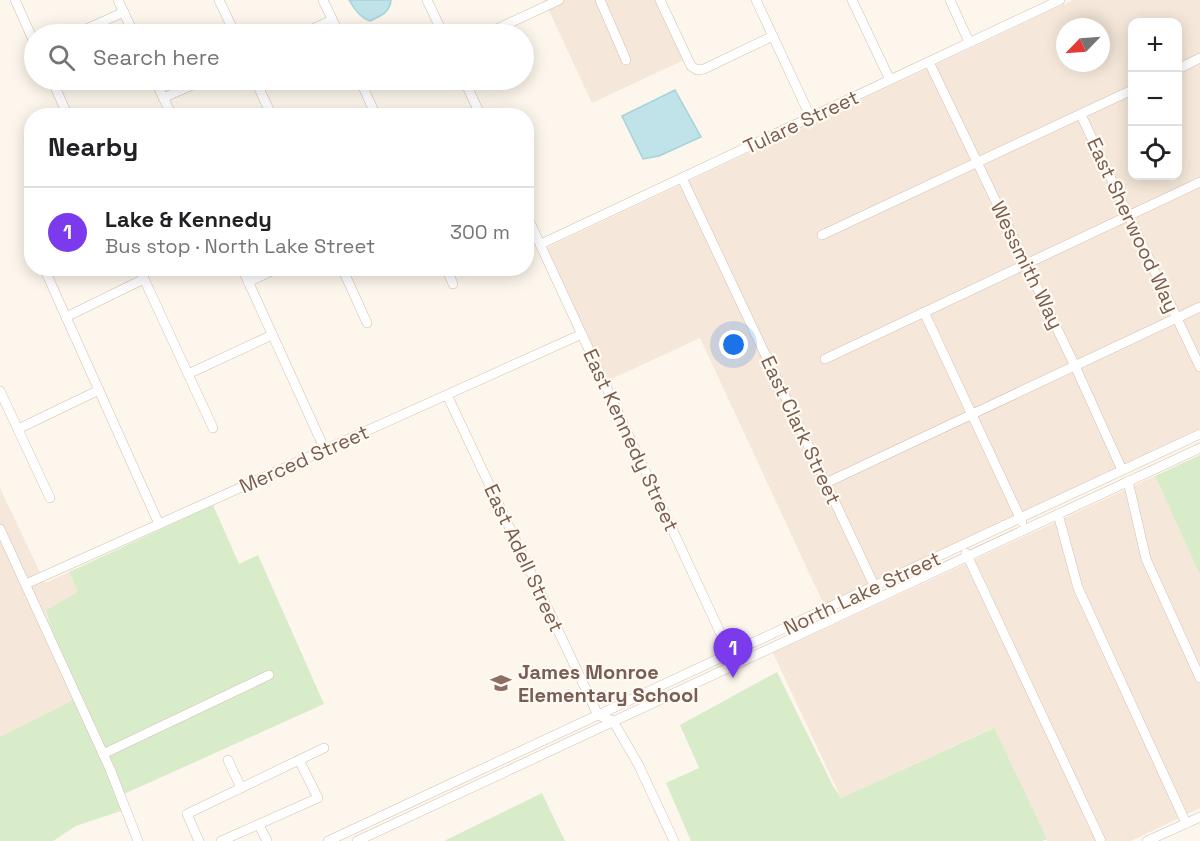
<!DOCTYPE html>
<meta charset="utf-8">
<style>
:root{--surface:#fff;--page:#f2f2f2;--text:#202124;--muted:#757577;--line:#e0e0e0;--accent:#7c3aed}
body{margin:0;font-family:"Space Grotesk",sans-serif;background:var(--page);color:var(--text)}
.controls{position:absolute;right:18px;top:18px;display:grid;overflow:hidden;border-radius:12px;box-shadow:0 3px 15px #0003}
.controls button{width:54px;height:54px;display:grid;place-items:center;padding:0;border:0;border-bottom:2px solid var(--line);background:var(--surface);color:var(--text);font:30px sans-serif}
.compass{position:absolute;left:1056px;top:18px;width:54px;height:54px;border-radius:50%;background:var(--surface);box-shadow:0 3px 15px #0003;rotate:245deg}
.you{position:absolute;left:734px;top:345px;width:21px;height:21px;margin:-15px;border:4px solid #fff;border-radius:50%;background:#1a73e8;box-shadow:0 0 0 9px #1a73e833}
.badge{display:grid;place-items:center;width:39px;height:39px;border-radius:50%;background:var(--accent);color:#fff;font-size:20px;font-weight:700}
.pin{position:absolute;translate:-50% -50px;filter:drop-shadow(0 2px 3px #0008)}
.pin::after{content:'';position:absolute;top:32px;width:21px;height:18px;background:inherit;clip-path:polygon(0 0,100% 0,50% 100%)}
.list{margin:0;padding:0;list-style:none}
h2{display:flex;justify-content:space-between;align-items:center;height:78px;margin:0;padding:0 24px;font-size:26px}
h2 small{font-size:20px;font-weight:400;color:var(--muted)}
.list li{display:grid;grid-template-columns:39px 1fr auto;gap:18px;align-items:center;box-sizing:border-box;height:90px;padding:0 24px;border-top:2px solid var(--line)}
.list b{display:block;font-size:22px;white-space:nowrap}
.list p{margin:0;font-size:20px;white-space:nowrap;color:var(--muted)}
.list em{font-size:20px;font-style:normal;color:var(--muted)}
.icon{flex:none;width:33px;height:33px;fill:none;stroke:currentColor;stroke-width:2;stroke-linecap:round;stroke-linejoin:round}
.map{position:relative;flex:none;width:1200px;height:841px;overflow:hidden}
.search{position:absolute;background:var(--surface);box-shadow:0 3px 15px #0003;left:24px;top:24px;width:510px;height:66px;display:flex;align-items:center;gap:15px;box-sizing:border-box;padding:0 21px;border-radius:33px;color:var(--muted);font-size:22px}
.panel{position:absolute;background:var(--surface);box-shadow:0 3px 15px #0003;left:24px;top:108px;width:510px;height:168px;border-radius:24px}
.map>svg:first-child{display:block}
.residential{fill:#f5e8da;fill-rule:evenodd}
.green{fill:#d8ecc9}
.water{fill:#bfe3e8;stroke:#a5d3da;stroke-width:1.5}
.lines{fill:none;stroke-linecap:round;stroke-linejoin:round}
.minor-casing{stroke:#d1beb0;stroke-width:10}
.minor{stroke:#fff;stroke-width:9}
.labels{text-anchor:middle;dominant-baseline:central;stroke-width:4.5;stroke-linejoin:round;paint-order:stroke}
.street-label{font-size:20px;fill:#7a5c4d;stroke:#fffaf3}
.education-label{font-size:20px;font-weight:bold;fill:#785e54;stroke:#fffaf3;text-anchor:start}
</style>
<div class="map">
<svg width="1200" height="841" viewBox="0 0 1200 841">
<rect width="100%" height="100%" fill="#fdf6ec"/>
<g class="residential">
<path d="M544,0H655L684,60L592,103Z"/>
<path d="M1073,0H1200V428L824,605L700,338L609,380L546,248ZM1132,22H1178V176H1132ZM1065,27H1101V63H1065Z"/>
<path d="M1155,476L1200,575V808L1131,841H1047L993,728L841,798L773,653Z"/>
<path d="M0,488L45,583L69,572L78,592L46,611L52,631L80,697L0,737Z"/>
</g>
<g class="green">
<path d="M1200,455V575L1155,476Z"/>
<path d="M213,505L239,564L258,555L324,704L124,794L130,808L76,826L53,841H0V737L79,697L52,631L46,610L78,592L69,572Z"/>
<path d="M777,672L833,786L841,798L994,728L1047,839L1042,841H691L666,783L699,768L680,725Z"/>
<path d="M542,793L565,841H444Z"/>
</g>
<g class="water">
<path d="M349,0H391C390,13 380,16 370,21C360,18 354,9 349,0Z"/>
<path d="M675,90L701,137L659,156L643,159L622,116Z"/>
</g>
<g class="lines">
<g class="minor-casing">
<g id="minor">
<path d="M15,0L34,42"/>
<path d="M118,0L134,34"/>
<path d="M219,0L235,34"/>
<path d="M323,0L339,34"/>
<path d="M427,0L443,34"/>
<path d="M600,0L626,60"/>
<path d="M660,0L691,66L697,70L704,69L773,36"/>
<path d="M756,0L811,118"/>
<path d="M852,0L890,80"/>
<path d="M950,0L969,42"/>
<path d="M75,34L124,12"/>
<path d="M301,34L332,20"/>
<path d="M486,34L559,0"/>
<path d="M929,62L1075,366L1122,470"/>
<path d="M1178,69L1200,58"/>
<path d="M52,80L68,116"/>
<path d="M155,80L172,116"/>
<path d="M255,80L272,116"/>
<path d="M360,80L376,116"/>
<path d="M464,80L481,116"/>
<path d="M163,98L204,80"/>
<path d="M1081,115L1200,367"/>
<path d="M682,178L874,585"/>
<path d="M526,214L732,658"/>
<path d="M822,235L1132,90"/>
<path d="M541,244L1060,0"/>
<path d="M44,268L159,524"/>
<path d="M139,268L213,428"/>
<path d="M242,268L325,450"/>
<path d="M342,268L367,323"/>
<path d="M446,268L453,284"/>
<path d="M248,282L278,268"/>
<path d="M924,312L1022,522"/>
<path d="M66,317L144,279"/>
<path d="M825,359L1200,182"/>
<path d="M188,374L272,335"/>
<path d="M0,391L50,498"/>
<path d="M447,395L598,715L613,721L638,764L674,841"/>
<path d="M18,429L99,390"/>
<path d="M1128,481L1146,559L1200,678"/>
<path d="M826,483L1200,307"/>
<path d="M1058,514L1078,588L1186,823"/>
<path d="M0,529L110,769L138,841"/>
<path d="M966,553L1101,841"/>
<path d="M26,584L582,334"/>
<path d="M103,754L269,675"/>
<path d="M228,760L241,788"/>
<path d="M299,760L324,748"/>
<path d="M259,825L267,841"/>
<path d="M199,841L187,814L299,760L318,798L221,841"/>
<path d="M328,841L1200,434"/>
<path d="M357,841L1200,448"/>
<path d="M1147,841L1200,817"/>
</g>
</g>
<use href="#minor" class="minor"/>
</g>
<defs>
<g id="school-bare" transform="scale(1.62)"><path d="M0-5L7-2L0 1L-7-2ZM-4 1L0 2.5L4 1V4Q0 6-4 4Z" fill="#8d6e63" stroke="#fffaf3" stroke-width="2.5" paint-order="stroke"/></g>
</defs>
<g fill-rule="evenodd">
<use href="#school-bare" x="501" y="683"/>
</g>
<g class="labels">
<g class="street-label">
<text transform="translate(801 122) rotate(-25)">Tulare Street</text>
<text transform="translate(1133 225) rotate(65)">East Sherwood Way</text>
<text transform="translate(1027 265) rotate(64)">Wessmith Way</text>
<text transform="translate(801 430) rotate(65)">East Clark Street</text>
<text transform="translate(631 440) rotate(65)">East Kennedy Street</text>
<text transform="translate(304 459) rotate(-24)">Merced Street</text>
<text transform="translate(524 558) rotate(65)">East Adell Street</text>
<text transform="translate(862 593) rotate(-25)">North Lake Street</text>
</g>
<g class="education-label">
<text x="518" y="672">James Monroe<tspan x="518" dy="23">Elementary School</tspan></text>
</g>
</g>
</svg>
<div class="controls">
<button>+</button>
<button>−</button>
<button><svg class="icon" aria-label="locate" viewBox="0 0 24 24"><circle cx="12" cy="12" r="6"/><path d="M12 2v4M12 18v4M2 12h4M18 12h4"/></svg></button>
</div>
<svg class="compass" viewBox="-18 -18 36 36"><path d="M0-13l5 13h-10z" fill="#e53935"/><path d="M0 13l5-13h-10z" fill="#757577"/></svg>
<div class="you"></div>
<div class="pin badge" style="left:733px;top:678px">1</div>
<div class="search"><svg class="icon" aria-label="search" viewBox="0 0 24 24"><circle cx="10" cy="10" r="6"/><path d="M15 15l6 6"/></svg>Search here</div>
<section class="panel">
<h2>Nearby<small></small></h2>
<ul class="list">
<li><span class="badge">1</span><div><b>Lake &amp; Kennedy</b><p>Bus stop · North Lake Street</p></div><em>300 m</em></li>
</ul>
</section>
</div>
